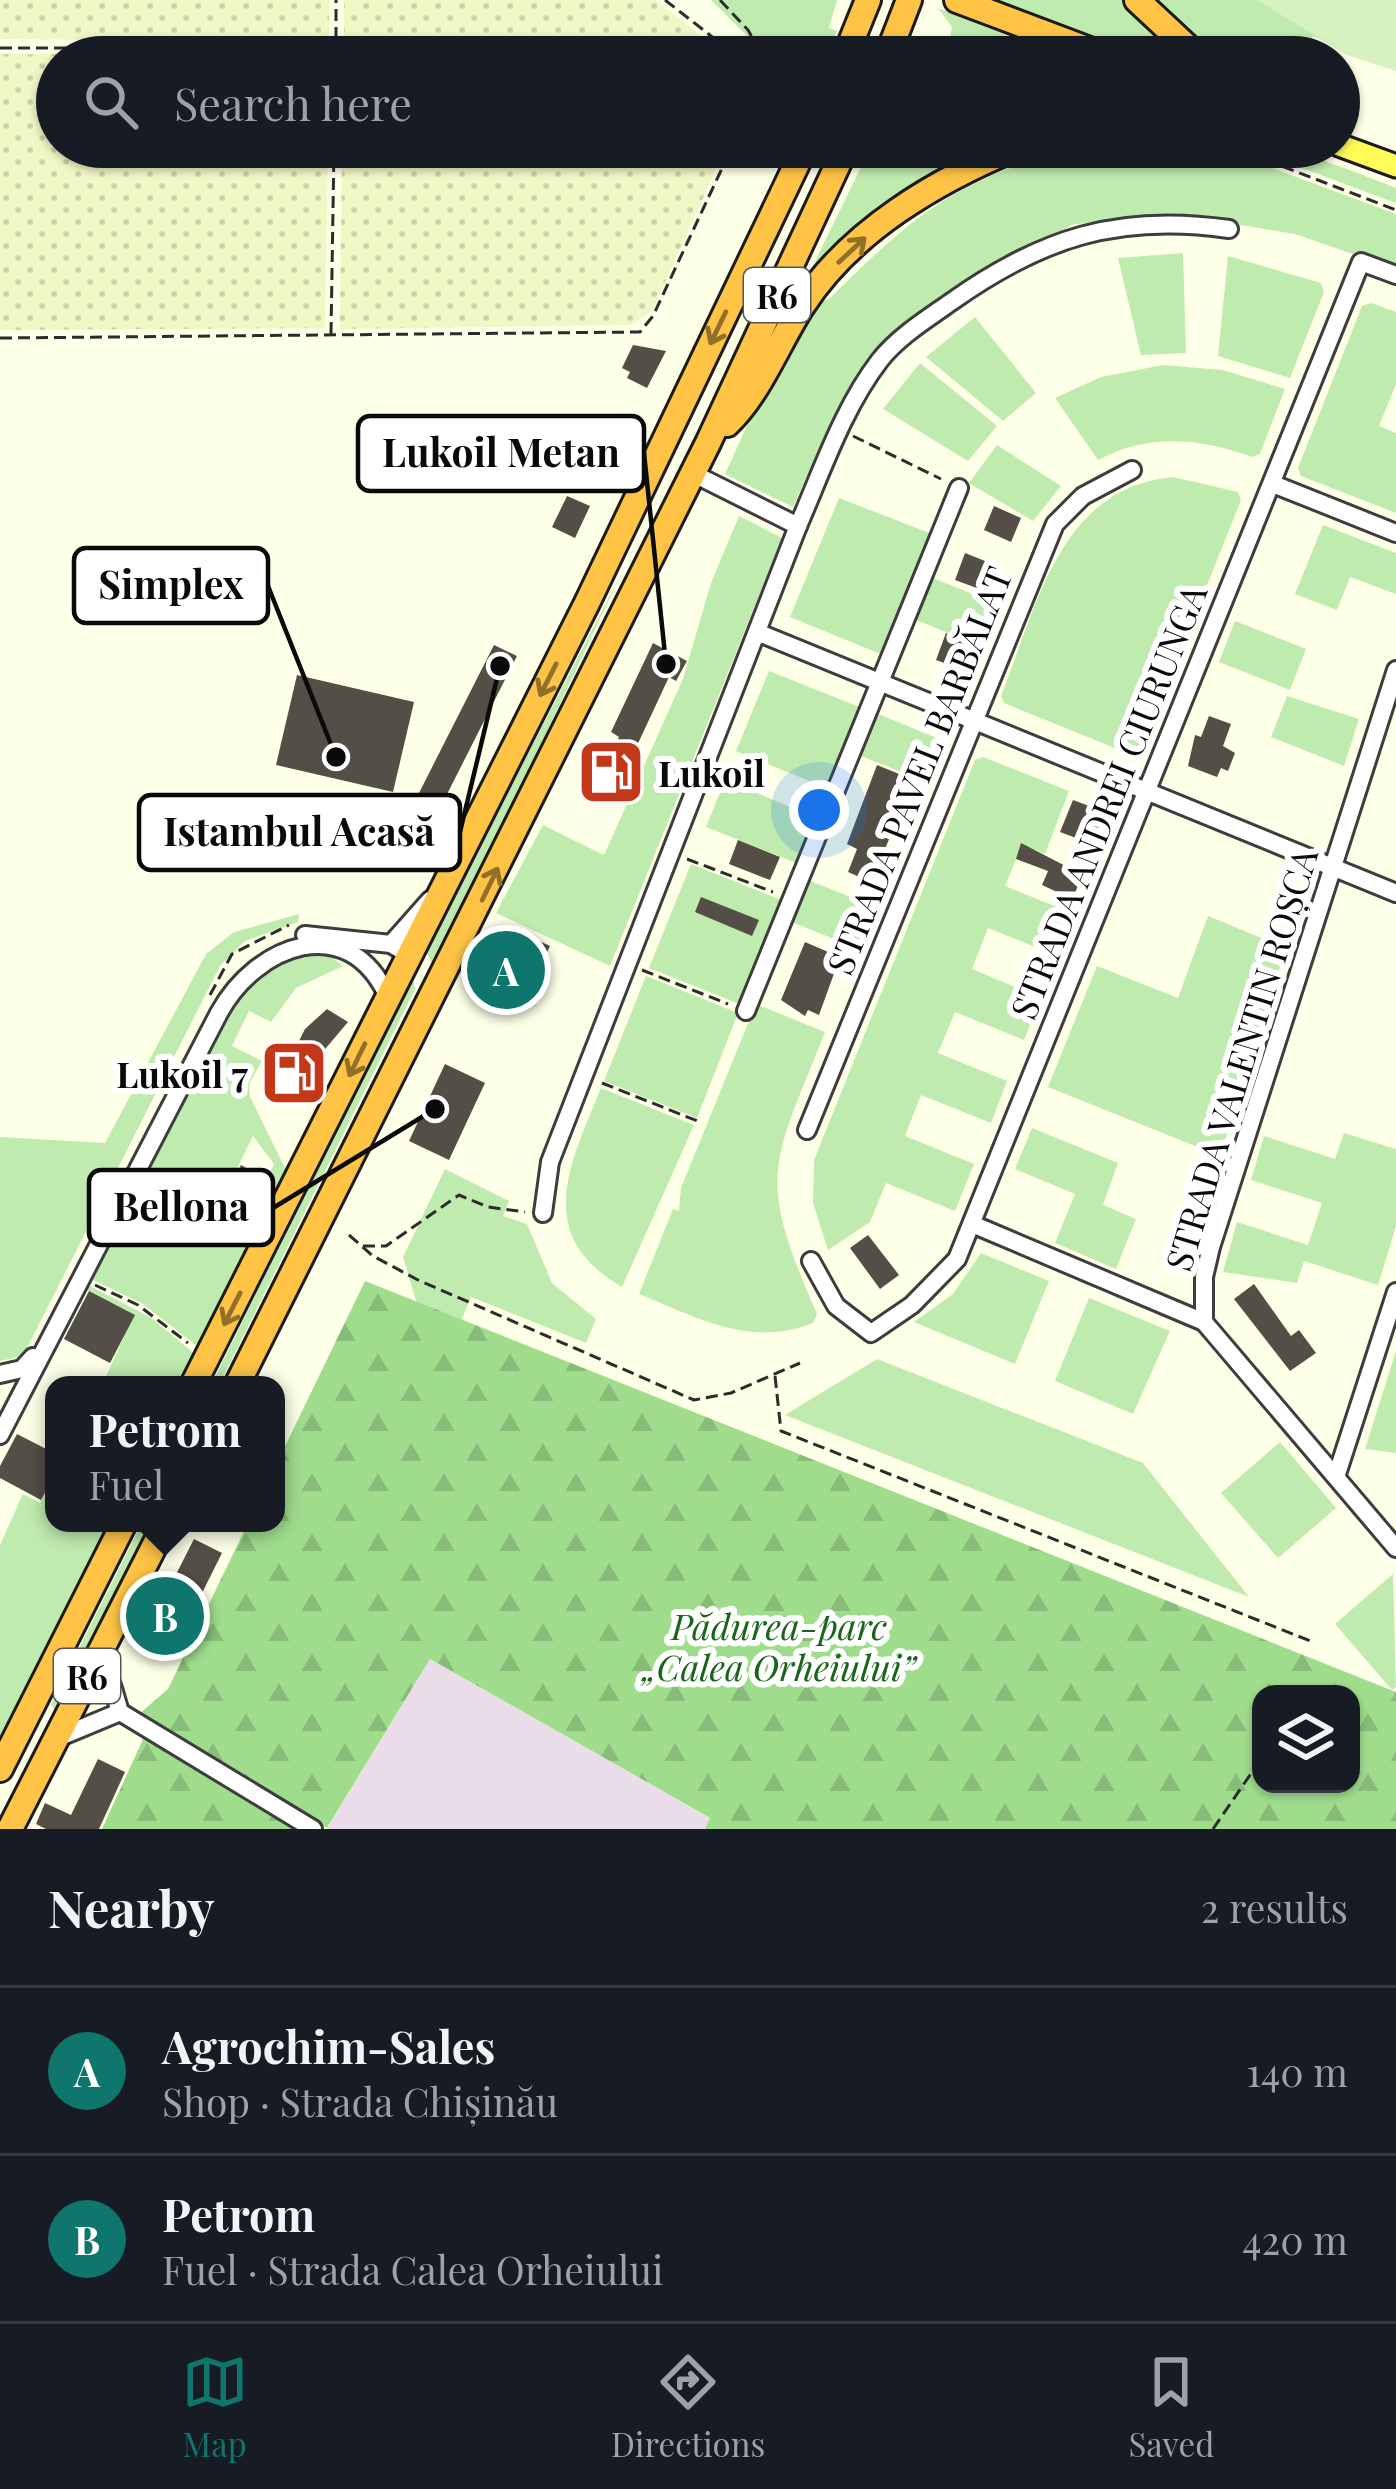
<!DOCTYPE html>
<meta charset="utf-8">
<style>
:root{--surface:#171b24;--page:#20242c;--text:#f1f3f6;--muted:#9ea1a6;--line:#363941;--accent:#0f766e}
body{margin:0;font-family:"Playfair Display",serif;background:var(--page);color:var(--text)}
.controls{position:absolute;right:36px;bottom:36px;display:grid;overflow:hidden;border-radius:24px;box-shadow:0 3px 9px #0004}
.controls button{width:108px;height:108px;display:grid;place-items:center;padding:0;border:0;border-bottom:3px solid var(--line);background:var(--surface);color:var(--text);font:60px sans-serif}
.you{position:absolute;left:819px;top:810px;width:42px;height:42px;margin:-30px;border:9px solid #fff;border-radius:50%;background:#1a73e8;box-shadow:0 0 0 18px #1a73e833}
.badge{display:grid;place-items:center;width:78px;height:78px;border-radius:50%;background:var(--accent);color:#fff;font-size:39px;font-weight:700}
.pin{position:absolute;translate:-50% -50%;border:6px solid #fff;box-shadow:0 3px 12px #0006}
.popup{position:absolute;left:45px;top:1376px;width:240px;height:156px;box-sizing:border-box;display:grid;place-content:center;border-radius:24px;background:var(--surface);filter:drop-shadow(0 3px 9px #0005);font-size:39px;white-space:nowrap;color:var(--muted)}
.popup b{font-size:45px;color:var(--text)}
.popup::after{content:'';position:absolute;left:50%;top:100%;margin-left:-24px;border:24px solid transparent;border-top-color:var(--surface)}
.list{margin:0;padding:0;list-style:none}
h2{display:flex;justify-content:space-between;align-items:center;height:156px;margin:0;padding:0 48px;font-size:51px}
h2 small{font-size:39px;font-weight:400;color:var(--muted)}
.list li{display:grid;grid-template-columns:78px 1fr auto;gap:36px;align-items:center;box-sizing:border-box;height:168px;padding:0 48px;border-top:3px solid var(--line)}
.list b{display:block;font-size:45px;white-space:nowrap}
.list p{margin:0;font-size:39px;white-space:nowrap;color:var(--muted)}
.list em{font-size:39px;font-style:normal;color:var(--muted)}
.icon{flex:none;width:66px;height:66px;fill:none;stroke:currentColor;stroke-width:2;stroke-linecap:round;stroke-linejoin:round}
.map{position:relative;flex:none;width:1396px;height:1829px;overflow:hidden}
.search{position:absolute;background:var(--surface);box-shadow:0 3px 9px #0004;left:36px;right:36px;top:36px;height:132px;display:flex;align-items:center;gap:30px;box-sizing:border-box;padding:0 42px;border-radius:66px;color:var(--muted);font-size:45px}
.sheet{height:492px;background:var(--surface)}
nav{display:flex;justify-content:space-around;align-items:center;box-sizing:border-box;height:168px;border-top:3px solid var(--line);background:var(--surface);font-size:33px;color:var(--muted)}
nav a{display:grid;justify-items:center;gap:6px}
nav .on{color:var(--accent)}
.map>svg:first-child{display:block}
.industrial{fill:#eadde9}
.farmland{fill:url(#farmland-dots)}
.green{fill:#c0ebae;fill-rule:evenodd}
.forest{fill:url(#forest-firs);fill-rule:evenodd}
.pitch{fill:#d6f2c1}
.building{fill:#534e46}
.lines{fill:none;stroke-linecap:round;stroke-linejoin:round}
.minor-casing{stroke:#3d3d3d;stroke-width:22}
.major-casing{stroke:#1b1b1b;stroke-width:27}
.highway-casing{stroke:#1b1b1b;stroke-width:30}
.path{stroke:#2c2c2c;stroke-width:3;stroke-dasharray:12 6;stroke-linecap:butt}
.minor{stroke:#fff;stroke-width:16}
.major{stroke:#fffc57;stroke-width:21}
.highway{stroke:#ffc445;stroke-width:24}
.oneway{stroke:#91702a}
.labels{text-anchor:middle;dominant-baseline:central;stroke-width:12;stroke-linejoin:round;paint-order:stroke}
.shield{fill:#fff;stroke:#545454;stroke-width:3}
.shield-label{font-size:33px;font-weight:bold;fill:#0a0a0a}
.street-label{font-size:36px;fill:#0a0a0a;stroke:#fff}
.poi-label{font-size:36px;font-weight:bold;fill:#0a0a0a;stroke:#fff;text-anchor:start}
.park-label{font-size:36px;font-style:italic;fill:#176519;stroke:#fff}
.leader{fill:none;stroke:#0a0a0a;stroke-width:4.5}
.callout-dot{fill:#0a0a0a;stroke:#fff;stroke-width:4.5}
.callout{fill:#fff;stroke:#0a0a0a;stroke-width:4.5}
.callout-label{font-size:39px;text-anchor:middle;font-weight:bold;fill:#0a0a0a}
</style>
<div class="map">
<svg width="1396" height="1829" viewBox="0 0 1396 1829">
<defs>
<pattern id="farmland-dots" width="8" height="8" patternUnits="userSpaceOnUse" patternTransform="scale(3)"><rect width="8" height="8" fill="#f0f7c5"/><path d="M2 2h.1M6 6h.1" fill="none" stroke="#ccd2a8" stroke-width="1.8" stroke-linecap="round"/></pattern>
<pattern id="forest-firs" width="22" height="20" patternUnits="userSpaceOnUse" patternTransform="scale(3)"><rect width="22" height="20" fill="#9fdd8d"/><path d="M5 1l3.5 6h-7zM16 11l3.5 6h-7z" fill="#88bc78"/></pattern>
</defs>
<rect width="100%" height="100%" fill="#feffe7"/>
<path class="industrial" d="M430,1659L711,1819L705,1829H327Z"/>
<g class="farmland">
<path d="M0,0H329V42L0,39Z"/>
<path d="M344,0H656L709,42H344Z"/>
<path d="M0,54L329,55L57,57V147H328L325,328L0,330Z"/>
<path d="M342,147H726L652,311L631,325L340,329Z"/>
</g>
<g class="green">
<path d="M711,0H837L829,28L837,31L825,57H757L747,36Z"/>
<path d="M998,0H1124L1179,57H1149Z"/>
<path d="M1150,0H1287L1396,71L1313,36L1304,57H1216Z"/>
<path d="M938,8L1062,57H947L952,27Z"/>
<path d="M871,147H991L930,177L801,290Z"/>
<path d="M1081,147H1215L1396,214V269L1295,234L1229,223L1179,218L1074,224L995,265L888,340L867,362L831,421L793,507L725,474C746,432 789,314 830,298C917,212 960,176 1081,147Z"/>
<path d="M1245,147C1298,147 1346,169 1396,188V203Z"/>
<path d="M1183,253L1186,353L1141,355L1118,258Z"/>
<path d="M1228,256L1321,283L1324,292L1290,378L1218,356Z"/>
<path d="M1371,303L1396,312V384L1379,426L1396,433V513L1301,476L1298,468L1362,306Z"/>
<path d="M975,317L1036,393L1003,421L926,357Z"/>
<path d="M920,363L997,426L968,461L883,409Z"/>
<path d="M1163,365L1223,370L1285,389L1260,454L1252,457C1200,438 1148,433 1098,460L1055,398L1101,377Z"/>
<path d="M997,445L1061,486L1033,521L969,483Z"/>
<path d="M1173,477L1238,492L1241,500L1141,751L1132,755L1004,703L1001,696C1037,606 1059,488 1173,477Z"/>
<path d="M839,498L932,534L883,655L790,617Z"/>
<path d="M739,516L782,538L610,966L496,913L543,825L604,855L683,679L711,583Z"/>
<path d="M1323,525L1396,553V594L1350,577L1337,610L1295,594Z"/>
<path d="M622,572L435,969L426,951Z"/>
<path d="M928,576L998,604L981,646L911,618Z"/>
<path d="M1235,621L1306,649L1290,690L1219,662Z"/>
<path d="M769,671L862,708L829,789L736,751Z"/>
<path d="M1287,696L1359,719L1344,766L1271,737Z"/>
<path d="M873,712L937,738L940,746L926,782L856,754Z"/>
<path d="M983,757L1069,791L1045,854L1022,845L1005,886L1074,914L1058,956L988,928L972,969L1041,998L1024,1040L955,1012L938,1053L1007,1081L991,1123L921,1095L905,1136L974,1164L955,1211L886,1183L870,1222L828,1250L813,1203L814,1160L975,760Z"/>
<path d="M725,780L817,818L799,864L706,827Z"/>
<path d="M691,864L784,901L742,1005L649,968Z"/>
<path d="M806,879L875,907L859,949L789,921Z"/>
<path d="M299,914L298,922L245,941L220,966L23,1356L0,1361V1137L105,1143L206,954L234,932Z"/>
<path d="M1208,916L1286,948L1220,1156L1048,1087L1097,966L1178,998Z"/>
<path d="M298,954H328L343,966L296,988L271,1022L249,1011L232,1046L262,1061L249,1084L250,1097L287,1172L201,1349L143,1304L89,1278L200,1060L247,980ZM253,1136L274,1164L244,1226L215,1213Z"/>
<path d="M646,976L738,1013L697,1118L604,1081Z"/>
<path d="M413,978L415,989L219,1385H211Z"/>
<path d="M756,1004L825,1032C771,1168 756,1175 817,1314L813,1323C749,1348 699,1318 639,1294L673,1209L679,1211L681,1188Z"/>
<path d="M601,1088L694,1125L622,1287C532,1235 570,1164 601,1088Z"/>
<path d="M1032,1128L1118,1163L1103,1205L1136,1219L1116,1269L1055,1243L1075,1194L1015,1169Z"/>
<path d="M1344,1133L1396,1149V1226L1378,1285L1304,1261L1297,1283L1223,1272L1237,1222L1308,1245L1322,1203L1251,1180L1264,1136L1335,1159Z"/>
<path d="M445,1169L509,1201L503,1216L527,1224L552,1283L596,1319L586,1343L471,1297L461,1321L417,1304L403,1257Z"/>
<path d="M981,1253L1049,1281L1015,1364L914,1322L953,1294Z"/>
<path d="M88,1285L150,1317L196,1355L181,1385H102L134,1315L85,1289Z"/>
<path d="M1089,1298L1170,1331L1133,1414L1055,1381Z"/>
<path d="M1396,1351V1453L1365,1449Z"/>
<path d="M877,1359L1143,1463L1249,1597L785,1415Z"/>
<path d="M1280,1442L1336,1508L1278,1558L1221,1493Z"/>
<path d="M54,1476V1523H112L0,1745V1545L23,1494L40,1503Z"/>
<path d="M142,1523H149L55,1712L51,1704Z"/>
<path d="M1393,1574L1396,1687L1392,1690L1335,1624Z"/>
</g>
<g class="forest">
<path d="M365,1281L1396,1692V1829H705L710,1818L430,1659L327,1828L138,1715L168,1689L248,1523H276V1465ZM1261,1694H1351V1784H1261Z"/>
<path d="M144,1737L298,1829H102Z"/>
</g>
<path class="pitch" d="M1257,0H1396V71L1347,55Z"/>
<g class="building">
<path d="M633,345L666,351L647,388L627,378L630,372L622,368Z"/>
<path d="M567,496L590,506L575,538L552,527Z"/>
<path d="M994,506L1021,518L1011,542L984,530Z"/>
<path d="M965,553L995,565L985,591L955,580Z"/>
<path d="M946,633L979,645L969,672L936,660Z"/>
<path d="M653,643L687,661L676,681L669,677L627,767L642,775L631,796L578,769L588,751L607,760L619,737L611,732Z"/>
<path d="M494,645L517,656L440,808L448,812L433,841L424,837L407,871L385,860Z"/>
<path d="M297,675L414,702L393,792L276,765Z"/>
<path d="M1209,716L1231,724L1223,746L1235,753L1228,771L1221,768L1217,777L1188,766L1195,735L1201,737Z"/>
<path d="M877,765L914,780L871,882L848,872L857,849L847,844Z"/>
<path d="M1073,800L1105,812L1092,844L1060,832Z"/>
<path d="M738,840L780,857L770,880L729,864Z"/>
<path d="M1021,843L1083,875L1072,899L1042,885L1048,871L1016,859Z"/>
<path d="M701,897L759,920L752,936L695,912Z"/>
<path d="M514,929L550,946L528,991L492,974Z"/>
<path d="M805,942L840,957L819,1015L808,1010L805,1016L781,1000Z"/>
<path d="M327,1009L348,1022L315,1061L295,1102L268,1089L289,1048L294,1051L305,1029Z"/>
<path d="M445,1064L485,1083L449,1160L409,1141Z"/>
<path d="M241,1165L265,1178L244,1216L220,1203Z"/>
<path d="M868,1235L899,1275L880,1289L850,1248Z"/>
<path d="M1254,1284L1291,1336L1299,1330L1316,1353L1290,1371L1234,1299Z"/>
<path d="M89,1291L135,1315L110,1363L64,1339Z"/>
<path d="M17,1434L54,1453V1476L41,1500L0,1478V1466Z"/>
<path d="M194,1539L222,1553L191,1615L199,1619L185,1647L136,1621L149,1595L162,1602Z"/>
<path d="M98,1759L125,1772L99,1829H46L36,1824L45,1803L71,1815Z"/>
</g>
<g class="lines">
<g class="minor-casing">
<g id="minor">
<path d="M692,473L798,526"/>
<path d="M1273,484L1396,533"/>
<path d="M759,633L1396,893"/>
<path d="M1396,670L1211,1247L1204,1277V1322L1396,1548"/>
<path d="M305,935L391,944L409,955"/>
<path d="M391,944L430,900"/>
<path d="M746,1011L959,488"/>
<path d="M807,1130L1055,524L1083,496L1132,470"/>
<path d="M543,1213L550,1162L798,526C822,471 843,408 880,360C898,337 927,319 951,302C1041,238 1118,213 1229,229"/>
<path d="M972,1224L1204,1322"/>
<path d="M811,1261L836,1306L871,1333L912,1305L957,1259L1361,262L1396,275"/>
<path d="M0,1374L22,1369L33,1357"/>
<path d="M0,1435L219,1013C256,945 348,909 388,997"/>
<path d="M1336,1477L1396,1292"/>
<path d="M92,1666L112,1685L120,1712L313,1829"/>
<path d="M55,1739L120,1712"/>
</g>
</g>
<g class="major-casing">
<path id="major" d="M1339,145L1396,166"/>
</g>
<g class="highway-casing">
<g id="highway">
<path d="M957,0L1108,57"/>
<path d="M1137,0L1198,57"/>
<path d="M845,57L868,0"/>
<path d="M887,57L909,0"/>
<path d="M727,424C759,394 778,343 802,306C850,231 937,180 1018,147"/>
<path d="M193,1385L587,603L805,147"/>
<path d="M237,1385L708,443L846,147"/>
<path d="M0,1769L124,1523"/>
<path d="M10,1829L166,1523"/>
</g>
</g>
<g class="path">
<path d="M665,0L738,57"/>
<path d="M720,0L748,30L763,57"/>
<path d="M0,48L726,47"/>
<path d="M336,57V0"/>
<path d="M1232,147L1396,210"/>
<path d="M1036,151L1049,147"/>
<path d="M331,334L334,147"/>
<path d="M0,338L640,332L653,316L732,147"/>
<path d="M853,436L941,479"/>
<path d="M687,859L773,892"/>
<path d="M642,970L728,1004"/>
<path d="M210,995L232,954L289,925"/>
<path d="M602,1083L700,1122"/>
<path d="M349,1235L373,1256L418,1280L694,1400L731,1393L800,1363"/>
<path d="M363,1246H386L459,1195L488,1207L525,1212"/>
<path d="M95,1285L138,1305L188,1343"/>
<path d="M775,1376L781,1431L1313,1642"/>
<path d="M1213,1829L1261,1759"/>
</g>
<use href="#minor" class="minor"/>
<use href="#major" class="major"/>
<use href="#highway" class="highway"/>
</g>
<defs><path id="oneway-shaft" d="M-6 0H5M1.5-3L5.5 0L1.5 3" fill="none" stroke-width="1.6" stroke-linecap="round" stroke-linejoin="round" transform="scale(3)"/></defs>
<g class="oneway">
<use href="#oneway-shaft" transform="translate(852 250) rotate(-43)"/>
<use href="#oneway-shaft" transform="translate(718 328) rotate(116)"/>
<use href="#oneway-shaft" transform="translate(548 680) rotate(117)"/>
<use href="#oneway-shaft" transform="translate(490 884) rotate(-64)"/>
<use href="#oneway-shaft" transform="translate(357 1060) rotate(116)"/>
<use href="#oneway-shaft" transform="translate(232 1309) rotate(117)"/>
</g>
<defs>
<g id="fuel-square" transform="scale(3.45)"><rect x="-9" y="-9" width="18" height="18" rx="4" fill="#c33819" stroke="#fff"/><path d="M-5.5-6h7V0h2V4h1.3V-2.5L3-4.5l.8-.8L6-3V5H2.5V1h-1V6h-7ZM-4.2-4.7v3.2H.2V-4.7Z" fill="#fff"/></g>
</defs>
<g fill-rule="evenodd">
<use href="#fuel-square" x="611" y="772"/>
<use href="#fuel-square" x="294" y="1073"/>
</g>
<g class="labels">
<g class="shield">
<rect x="744" y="268" width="66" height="54" rx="9"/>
<rect x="54" y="1649" width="66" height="54" rx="9"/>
</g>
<g class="shield-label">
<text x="777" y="295">R6</text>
<text x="87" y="1676">R6</text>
</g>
<g class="street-label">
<text transform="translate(918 770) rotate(-68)">STRADA PAVEL BARBĂLAT</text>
<text transform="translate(1107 801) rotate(-68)">STRADA ANDREI CIURUNGA</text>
<text transform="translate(1240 1059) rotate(-73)">STRADA VALENTIN ROȘCA</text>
</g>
<g class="poi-label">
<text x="658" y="772">Lukoil</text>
<text x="248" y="1073" text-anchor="end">Lukoil 7</text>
</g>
<g class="park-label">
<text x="779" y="1625">Pădurea-parc<tspan x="779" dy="41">„Calea Orheiului”</tspan></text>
</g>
</g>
<path class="leader" d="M666 664L644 453M336 757L268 586M500 666L460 832M435 1109L273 1208"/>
<g class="callout-dot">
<circle cx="666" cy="664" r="12"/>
<circle cx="336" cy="757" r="12"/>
<circle cx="500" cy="666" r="12"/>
<circle cx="435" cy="1109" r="12"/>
</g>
<g class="callout">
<rect x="358" y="416" width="286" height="75" rx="12"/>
<rect x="74" y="548" width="194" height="75" rx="12"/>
<rect x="139" y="795" width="321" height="75" rx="12"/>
<rect x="89" y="1170" width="184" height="75" rx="12"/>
</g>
<g class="callout-label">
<text x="501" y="467">Lukoil Metan</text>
<text x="171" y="599">Simplex</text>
<text x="299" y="846">Istambul Acasă</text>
<text x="181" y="1221">Bellona</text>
</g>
</svg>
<div class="controls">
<button><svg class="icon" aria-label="layers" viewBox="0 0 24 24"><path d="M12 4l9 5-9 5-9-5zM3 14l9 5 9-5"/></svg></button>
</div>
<div class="you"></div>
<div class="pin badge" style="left:506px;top:970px">A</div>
<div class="pin badge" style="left:165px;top:1616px">B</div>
<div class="popup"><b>Petrom</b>Fuel</div>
<div class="search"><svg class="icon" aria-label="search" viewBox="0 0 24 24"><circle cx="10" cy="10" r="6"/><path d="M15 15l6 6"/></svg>Search here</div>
</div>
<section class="sheet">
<h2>Nearby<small>2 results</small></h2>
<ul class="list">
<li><span class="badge">A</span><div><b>Agrochim-Sales</b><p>Shop · Strada Chișinău</p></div><em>140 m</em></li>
<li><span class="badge">B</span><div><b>Petrom</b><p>Fuel · Strada Calea Orheiului</p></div><em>420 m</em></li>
</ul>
</section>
<nav>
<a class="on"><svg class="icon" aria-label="map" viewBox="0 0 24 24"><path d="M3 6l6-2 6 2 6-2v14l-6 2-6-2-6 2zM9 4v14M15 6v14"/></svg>Map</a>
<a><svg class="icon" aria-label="directions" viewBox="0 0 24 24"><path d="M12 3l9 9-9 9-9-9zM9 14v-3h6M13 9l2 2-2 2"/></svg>Directions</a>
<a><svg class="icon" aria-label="saved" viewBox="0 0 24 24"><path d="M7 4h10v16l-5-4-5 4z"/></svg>Saved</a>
</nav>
